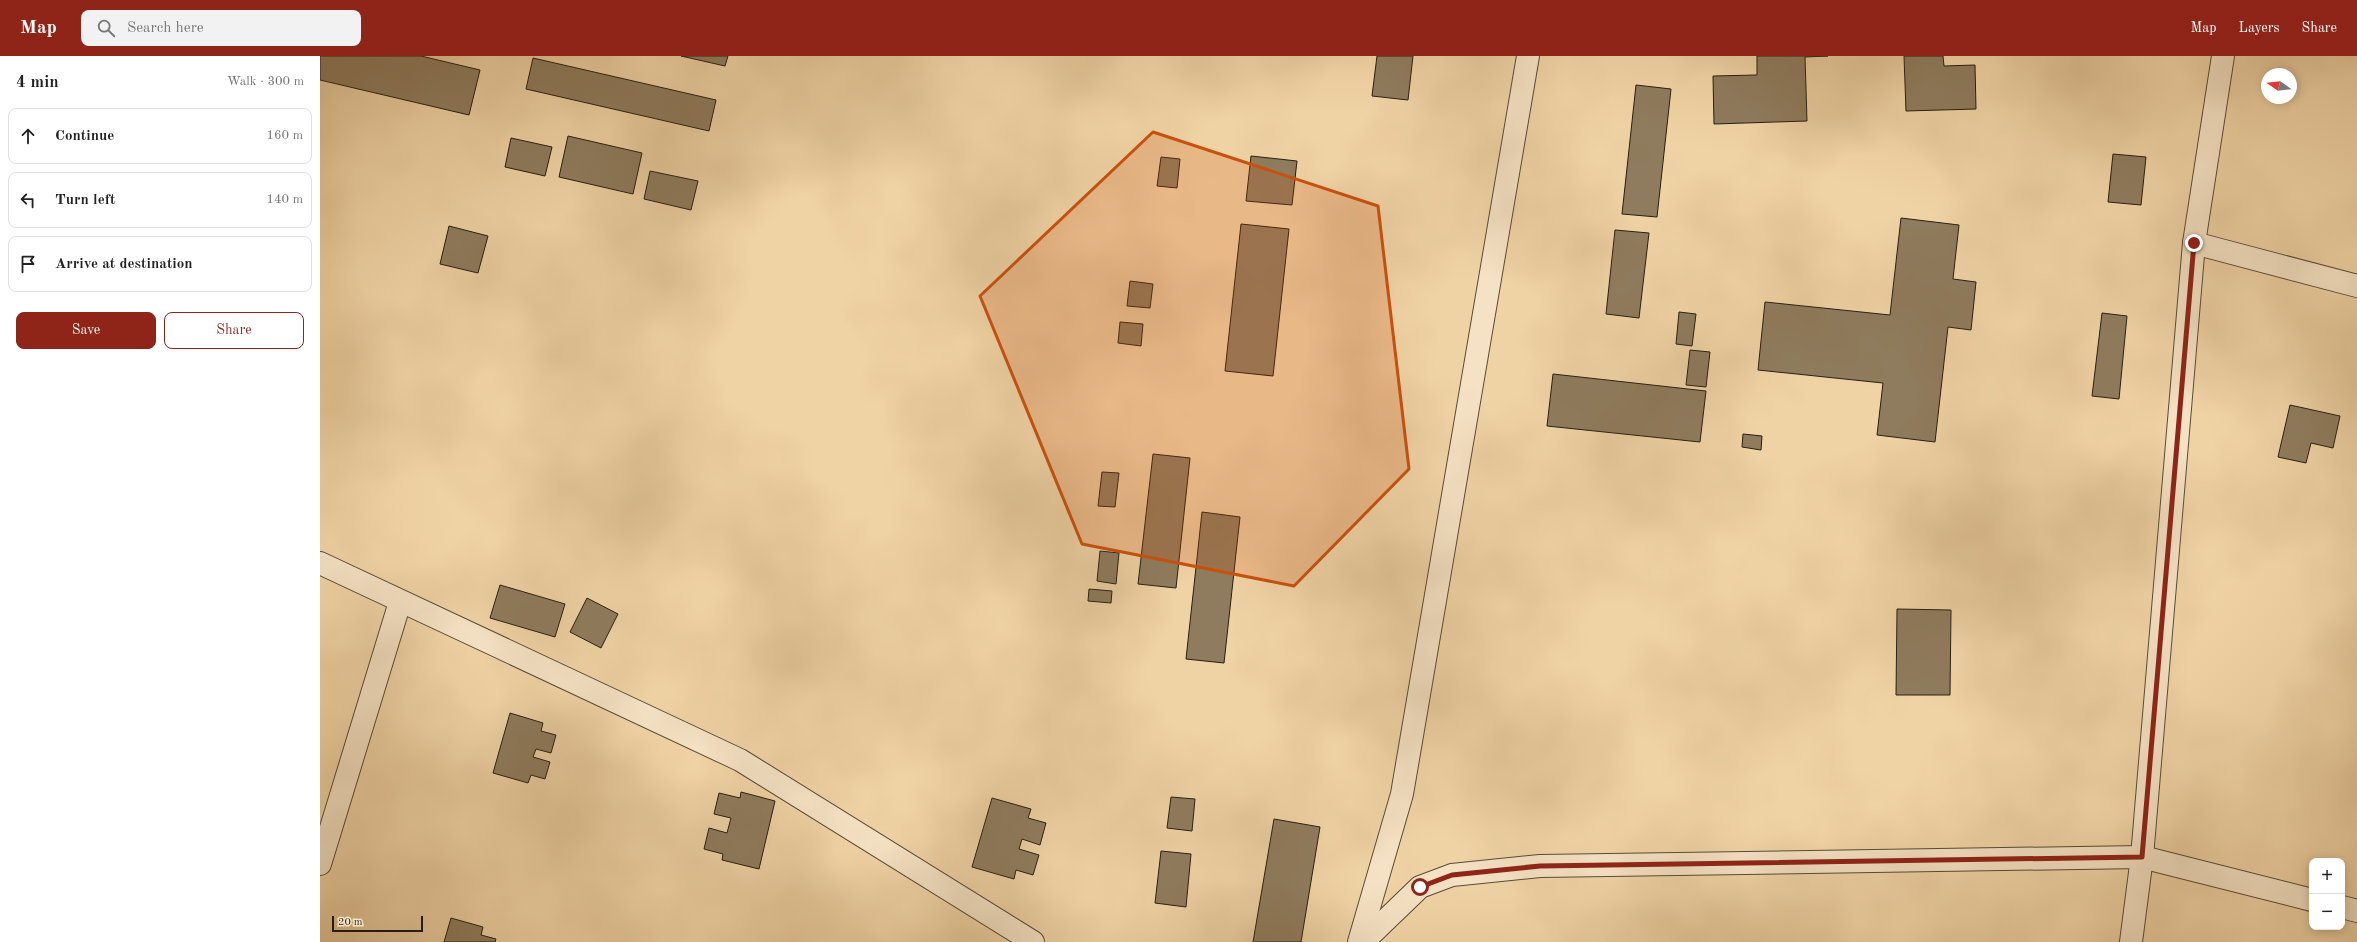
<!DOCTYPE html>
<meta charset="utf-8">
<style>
:root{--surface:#fff;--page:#f2f2f2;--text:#222;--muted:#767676;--line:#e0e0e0;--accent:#8f2418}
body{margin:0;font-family:"Old Standard TT",serif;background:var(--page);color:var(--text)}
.controls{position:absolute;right:12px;bottom:12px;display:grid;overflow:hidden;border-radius:8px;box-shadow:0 2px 10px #0003}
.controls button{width:36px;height:36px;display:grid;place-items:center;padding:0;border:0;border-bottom:1px solid var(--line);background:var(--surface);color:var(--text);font:20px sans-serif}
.compass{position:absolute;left:1941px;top:12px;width:36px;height:36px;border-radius:50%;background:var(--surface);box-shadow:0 2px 10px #0003;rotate:284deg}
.scale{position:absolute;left:12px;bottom:10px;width:91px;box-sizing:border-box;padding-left:4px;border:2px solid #261e12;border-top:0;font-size:11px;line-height:14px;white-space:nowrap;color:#261e12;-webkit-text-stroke:3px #f5e2c4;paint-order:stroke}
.stop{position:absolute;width:12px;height:12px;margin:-9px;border:3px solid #8f2418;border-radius:50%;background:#fff}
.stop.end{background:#8f2418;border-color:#fff;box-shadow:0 1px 4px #0008}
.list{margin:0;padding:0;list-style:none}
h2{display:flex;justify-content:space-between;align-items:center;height:52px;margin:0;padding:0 16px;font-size:17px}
h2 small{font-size:13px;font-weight:400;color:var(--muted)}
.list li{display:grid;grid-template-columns:26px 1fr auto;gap:12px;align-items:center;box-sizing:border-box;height:56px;margin:0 8px 8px;padding:0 8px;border:1px solid var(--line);border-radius:8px}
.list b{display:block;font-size:15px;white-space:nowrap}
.list em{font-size:13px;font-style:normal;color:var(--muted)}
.actions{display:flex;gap:8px;padding:12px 16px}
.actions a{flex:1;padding:9px 0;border:1px solid var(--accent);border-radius:8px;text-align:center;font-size:14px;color:var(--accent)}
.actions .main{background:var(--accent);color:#fff}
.icon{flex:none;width:22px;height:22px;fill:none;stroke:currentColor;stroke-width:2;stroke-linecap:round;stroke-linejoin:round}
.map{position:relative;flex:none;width:2037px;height:886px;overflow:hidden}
header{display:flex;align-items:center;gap:24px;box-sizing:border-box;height:56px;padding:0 20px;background:var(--accent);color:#fff}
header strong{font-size:19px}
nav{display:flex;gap:22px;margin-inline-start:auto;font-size:14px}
.search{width:280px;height:36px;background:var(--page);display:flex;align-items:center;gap:10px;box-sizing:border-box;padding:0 14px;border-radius:8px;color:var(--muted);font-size:15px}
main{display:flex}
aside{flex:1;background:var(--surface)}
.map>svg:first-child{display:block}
.building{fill:#8f7c5e;stroke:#261e12}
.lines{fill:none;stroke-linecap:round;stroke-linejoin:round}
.minor-casing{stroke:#584b37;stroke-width:24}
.minor{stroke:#f5e2c4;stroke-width:22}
.route{stroke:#8f2418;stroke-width:5}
.marked{fill:#cb500d;fill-opacity:0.2;stroke:#cb500d;stroke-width:3;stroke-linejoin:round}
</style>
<header>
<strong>Map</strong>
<div class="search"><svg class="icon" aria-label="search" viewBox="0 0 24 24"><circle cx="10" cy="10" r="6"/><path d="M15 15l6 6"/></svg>Search here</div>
<nav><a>Map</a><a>Layers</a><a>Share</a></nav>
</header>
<main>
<aside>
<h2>4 min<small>Walk · 300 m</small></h2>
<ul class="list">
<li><svg class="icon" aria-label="ahead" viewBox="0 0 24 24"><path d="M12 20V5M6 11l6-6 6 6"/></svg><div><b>Continue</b></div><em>160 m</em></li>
<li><svg class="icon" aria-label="left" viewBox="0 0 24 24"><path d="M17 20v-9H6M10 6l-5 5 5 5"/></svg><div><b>Turn left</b></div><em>140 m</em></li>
<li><svg class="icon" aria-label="arrive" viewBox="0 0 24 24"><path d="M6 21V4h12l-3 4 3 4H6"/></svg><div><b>Arrive at destination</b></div></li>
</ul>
<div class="actions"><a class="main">Save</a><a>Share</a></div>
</aside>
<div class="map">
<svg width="2037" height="886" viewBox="0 0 2037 886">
<rect width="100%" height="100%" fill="#f0d3a5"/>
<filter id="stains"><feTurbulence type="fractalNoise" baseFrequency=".005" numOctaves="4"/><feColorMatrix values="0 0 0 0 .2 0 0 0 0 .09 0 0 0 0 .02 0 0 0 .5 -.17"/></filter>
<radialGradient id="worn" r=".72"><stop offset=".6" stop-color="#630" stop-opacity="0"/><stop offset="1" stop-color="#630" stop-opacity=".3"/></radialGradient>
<g class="building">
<path d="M0,0H101L160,14L149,59L0,24Z"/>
<path d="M361,0H408L405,10Z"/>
<path d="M1057,0H1093L1088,44L1052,40Z"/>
<path d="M1437,0H1508L1485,1L1487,65L1394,68L1393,20L1437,19Z"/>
<path d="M1584,0H1623L1624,10L1655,9L1656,53L1586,55Z"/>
<path d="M213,2L396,44L389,75L206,33Z"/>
<path d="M1316,29L1351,33L1337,161L1302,158Z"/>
<path d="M248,80L322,97L313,138L239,121Z"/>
<path d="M191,82L232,91L225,120L185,111Z"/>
<path d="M1793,98L1826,101L1821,149L1788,146Z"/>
<path d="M931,100L977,105L972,149L926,145Z"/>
<path d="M841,101L860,103L857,132L837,130Z"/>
<path d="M330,115L378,125L371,154L324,143Z"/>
<path d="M1581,162L1639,169L1633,223L1656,226L1651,274L1628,271L1615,386L1557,379L1563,327L1438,314L1445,246L1570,259Z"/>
<path d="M921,168L969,173L953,320L905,315Z"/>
<path d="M129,170L168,180L158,217L120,208Z"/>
<path d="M1295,174L1329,177L1319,262L1286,258Z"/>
<path d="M810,225L833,228L830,252L807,250Z"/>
<path d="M1359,256L1376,258L1372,290L1356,288Z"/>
<path d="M1782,257L1807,260L1799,343L1772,340Z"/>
<path d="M800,266L823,268L821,290L798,287Z"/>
<path d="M1370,294L1390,296L1386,331L1366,329Z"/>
<path d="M1233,318L1386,335L1380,386L1227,370Z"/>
<path d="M1970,349L2020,360L2013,392L1991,387L1986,407L1958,401Z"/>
<path d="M1423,378L1442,380L1441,394L1422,391Z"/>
<path d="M833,398L870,402L856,532L818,528Z"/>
<path d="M782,416L799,417L795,451L778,450Z"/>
<path d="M882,456L920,461L904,607L866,603Z"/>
<path d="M780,495L799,497L796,528L777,525Z"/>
<path d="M180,529L245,548L235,581L170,562Z"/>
<path d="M769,533L792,535L791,547L768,545Z"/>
<path d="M267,542L298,558L281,592L250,576Z"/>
<path d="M1577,553L1631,554L1630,639H1576Z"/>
<path d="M190,657L223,667L221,675L236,679L231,697L216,693L213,701L230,706L225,723L211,719L208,727L173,717Z"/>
<path d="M421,736L455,745L439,813L402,804L403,798L384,793L389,772L407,777L411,762L394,758L399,737L420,742Z"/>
<path d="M851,741L875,743L872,775L847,772Z"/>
<path d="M672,742L711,753L708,762L726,767L720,789L702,783L699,793L719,799L713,819L696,814L694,823L652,811Z"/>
<path d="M954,763L1000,771L981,886H933Z"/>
<path d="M841,795L871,798L866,851L835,847Z"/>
<path d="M131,862L163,871L161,879L176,883L175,886H124Z"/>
</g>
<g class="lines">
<g class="minor-casing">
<g id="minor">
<path d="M1874,187L2037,230"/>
<path d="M0,507L420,704L713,886"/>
<path d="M0,808L80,546"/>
<path d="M2022,851L2037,855"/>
<path d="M1039,886L1082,738L1208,0"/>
<path d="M1043,886L1100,831L1132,819L1220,810L1822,801L1992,844"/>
<path d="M1811,886L1822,801L1874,187L1903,0"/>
</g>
</g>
<use href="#minor" class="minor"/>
</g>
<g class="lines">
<path class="route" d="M1100,831L1132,819L1220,810L1822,801L1874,187"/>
</g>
<path class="marked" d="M833,76L1058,150L1089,413L974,530L762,488L660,240Z"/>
<rect width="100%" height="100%" filter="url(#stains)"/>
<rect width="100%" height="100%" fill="url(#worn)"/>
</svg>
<div class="controls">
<button>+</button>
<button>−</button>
</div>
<svg class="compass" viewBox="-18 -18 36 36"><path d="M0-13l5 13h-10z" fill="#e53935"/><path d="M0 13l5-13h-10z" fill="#767676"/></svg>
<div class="scale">20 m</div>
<div class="stop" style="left:1100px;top:831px"></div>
<div class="stop end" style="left:1874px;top:187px"></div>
</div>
</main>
